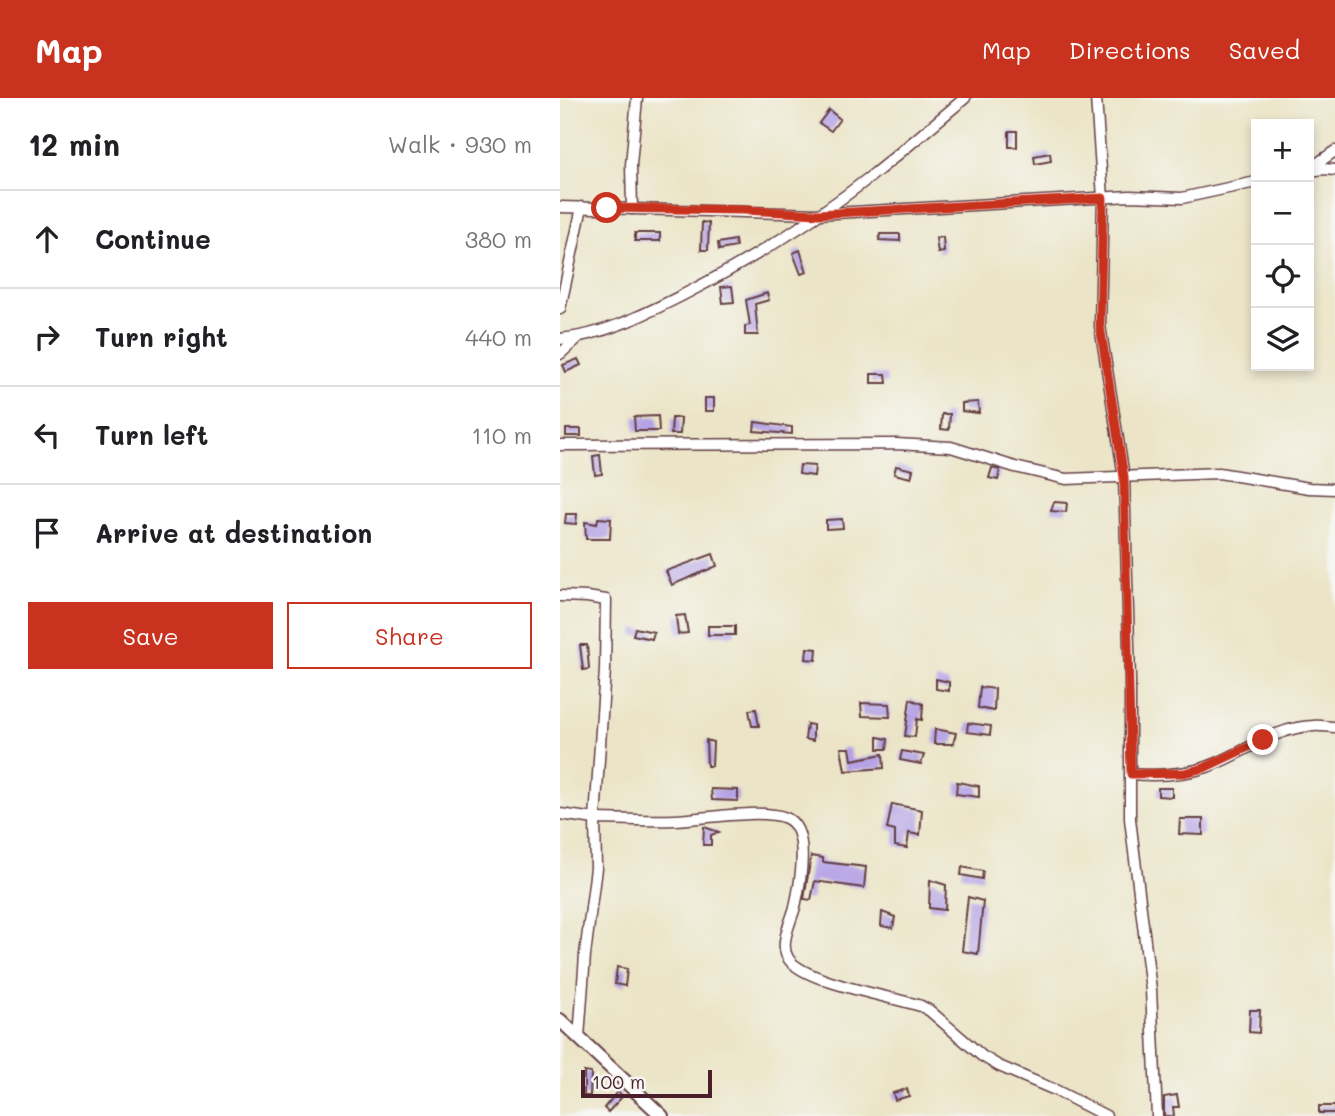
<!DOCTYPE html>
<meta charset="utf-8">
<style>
:root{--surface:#fff;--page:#f2f2f2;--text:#202124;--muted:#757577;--line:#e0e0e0;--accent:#c8321e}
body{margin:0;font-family:Mali,sans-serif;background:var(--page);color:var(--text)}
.controls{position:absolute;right:21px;top:21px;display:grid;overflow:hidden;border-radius:0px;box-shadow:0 4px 10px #0003}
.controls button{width:63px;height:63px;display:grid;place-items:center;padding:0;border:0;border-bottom:2px solid var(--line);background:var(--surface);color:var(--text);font:35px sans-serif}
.scale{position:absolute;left:21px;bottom:18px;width:131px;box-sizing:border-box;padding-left:7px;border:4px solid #4a1f2b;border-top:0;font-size:19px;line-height:24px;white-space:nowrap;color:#4a1f2b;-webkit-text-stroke:5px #f6f6f2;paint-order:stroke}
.stop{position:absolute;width:21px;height:21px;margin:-16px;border:5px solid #c8321e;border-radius:50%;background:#fff}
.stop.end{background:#c8321e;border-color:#fff;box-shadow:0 2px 7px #0008}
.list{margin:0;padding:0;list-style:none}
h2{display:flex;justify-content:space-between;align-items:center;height:91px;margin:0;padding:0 28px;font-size:30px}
h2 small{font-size:23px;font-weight:400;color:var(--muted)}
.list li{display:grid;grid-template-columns:46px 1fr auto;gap:21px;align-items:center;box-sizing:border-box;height:98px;padding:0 28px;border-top:2px solid var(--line)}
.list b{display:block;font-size:26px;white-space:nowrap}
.list em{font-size:23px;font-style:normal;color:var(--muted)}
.actions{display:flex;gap:14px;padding:21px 28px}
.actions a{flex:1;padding:16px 0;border:2px solid var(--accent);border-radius:0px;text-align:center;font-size:24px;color:var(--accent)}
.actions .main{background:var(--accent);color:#fff}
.icon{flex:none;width:38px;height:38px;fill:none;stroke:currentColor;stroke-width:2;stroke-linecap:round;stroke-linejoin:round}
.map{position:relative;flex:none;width:775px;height:1018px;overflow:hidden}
header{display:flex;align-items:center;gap:42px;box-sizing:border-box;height:98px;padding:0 35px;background:var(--accent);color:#fff}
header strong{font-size:33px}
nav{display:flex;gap:38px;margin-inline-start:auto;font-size:24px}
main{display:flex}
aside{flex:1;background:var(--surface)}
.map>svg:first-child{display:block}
.building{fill:#b5a2e5}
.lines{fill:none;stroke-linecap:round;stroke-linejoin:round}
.minor-casing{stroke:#623d42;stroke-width:13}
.tertiary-casing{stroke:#623d42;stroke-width:16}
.minor{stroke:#fff;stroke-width:10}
.tertiary{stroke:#fff;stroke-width:12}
.route{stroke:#c8321e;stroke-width:9}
</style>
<header>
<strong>Map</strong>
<nav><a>Map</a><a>Directions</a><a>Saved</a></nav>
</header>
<main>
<aside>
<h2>12 min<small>Walk · 930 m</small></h2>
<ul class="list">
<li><svg class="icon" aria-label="ahead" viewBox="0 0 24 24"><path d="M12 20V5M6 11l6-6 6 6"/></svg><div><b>Continue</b></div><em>380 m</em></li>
<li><svg class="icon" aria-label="right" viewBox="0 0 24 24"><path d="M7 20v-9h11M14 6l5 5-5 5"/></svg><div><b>Turn right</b></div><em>440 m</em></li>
<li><svg class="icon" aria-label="left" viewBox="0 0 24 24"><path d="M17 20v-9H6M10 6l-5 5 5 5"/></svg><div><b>Turn left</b></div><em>110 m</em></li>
<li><svg class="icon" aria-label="arrive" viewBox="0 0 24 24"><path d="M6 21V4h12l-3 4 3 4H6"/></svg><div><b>Arrive at destination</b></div></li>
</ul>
<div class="actions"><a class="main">Save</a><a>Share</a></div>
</aside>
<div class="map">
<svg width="775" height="1018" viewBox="0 0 775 1018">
<rect width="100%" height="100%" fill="#f6f6f2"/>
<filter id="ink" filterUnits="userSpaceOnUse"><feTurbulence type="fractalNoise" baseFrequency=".0143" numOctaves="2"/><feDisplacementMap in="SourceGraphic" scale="14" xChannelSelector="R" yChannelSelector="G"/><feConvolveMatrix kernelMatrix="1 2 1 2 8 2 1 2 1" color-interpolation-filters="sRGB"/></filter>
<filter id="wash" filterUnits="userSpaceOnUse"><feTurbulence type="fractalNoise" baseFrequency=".00686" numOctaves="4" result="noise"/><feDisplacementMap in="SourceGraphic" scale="28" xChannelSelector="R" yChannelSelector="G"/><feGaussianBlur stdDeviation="1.57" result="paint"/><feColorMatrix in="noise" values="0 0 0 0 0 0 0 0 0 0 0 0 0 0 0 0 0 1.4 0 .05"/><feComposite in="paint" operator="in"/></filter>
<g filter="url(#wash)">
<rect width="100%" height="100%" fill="#ebe4c6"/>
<g id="blocks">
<g class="building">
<path d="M269,12L280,21L271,33L259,25Z"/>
<rect x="449" y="33" width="8" height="16"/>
<path d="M490,55L491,63L475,66L474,58Z"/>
<path d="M142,124L149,125L148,152H141Z"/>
<rect x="75" y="135" width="25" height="8"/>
<path d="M320,136H340V143L319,142Z"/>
<path d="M383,139L384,154L378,155L376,140Z"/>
<path d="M175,142L176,149L159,152L158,145Z"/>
<path d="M240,152L247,174L241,176L233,155Z"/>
<path d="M172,188L174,204L163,205L161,189Z"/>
<path d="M207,195L209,202L195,206L198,237H185V228L190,227L186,202Z"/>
<path d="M18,261L21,267L6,274L3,267Z"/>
<path d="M311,276H326L327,285H311Z"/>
<rect x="145" y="300" width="9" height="13"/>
<path d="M418,304L419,315L402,313V305Z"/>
<path d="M382,316H390L389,332L381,331Z"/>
<path d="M98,318L99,333H75L74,319Z"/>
<path d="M112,320H121L120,336H111Z"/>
<path d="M195,324L232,329V336L194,333Z"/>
<rect x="6" y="331" width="15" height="7"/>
<path d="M40,357L42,376L35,377L33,358Z"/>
<path d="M240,367L255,368L254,378L239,376Z"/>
<path d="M336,368L353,372L351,380L334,376Z"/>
<path d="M432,370L440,372L438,382L429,380Z"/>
<path d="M494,404L507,405L506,414L491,413Z"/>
<path d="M6,416H17L16,426L5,425Z"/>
<path d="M38,420L51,421L50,441H26L25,424L37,426Z"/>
<path d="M282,421L283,430L266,431V422Z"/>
<path d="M153,456L157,468L112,487L106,473Z"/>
<path d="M125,517L128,535L118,536L116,518Z"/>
<rect x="148" y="528" width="27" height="9"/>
<path d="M75,530L94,534L92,541L73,537Z"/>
<path d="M20,547H27L29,571L23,572Z"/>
<path d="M247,550L257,551L256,562L246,561Z"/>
<path d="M376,581L389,584V593L376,591Z"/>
<path d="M420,589L435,591L434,613L418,610Z"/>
<path d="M350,601L363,606L362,622L357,621L355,639L345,638Z"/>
<path d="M301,605L329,606L330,619L302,618Z"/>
<path d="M196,611L199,628H192L189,612Z"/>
<path d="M408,625L431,628L430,637L407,634Z"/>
<path d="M247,626L253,627V643L245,641Z"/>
<path d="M375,631L396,635L393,646H374Z"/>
<path d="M318,639L328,641L327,651H318Z"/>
<path d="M146,642L153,644L152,668H147Z"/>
<path d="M281,650H290L292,662L323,656L324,670L285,673Z"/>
<path d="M342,653L364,657L361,666L340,662Z"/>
<path d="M397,684L419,688V699L396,696Z"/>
<path d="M598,690H612V699L598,698Z"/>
<path d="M151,691L178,692V703L152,702Z"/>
<path d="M332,706L362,712L360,737L349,735L347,750L335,748V733L327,731Z"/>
<path d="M620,721H643V737L619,736Z"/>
<path d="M144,729L159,734L151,737V747H143Z"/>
<path d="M251,758L263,760V764L306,769L304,790L255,783L251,802L244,801Z"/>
<path d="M402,769L423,773L422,781L401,777Z"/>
<path d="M370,782L386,787L385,812L369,810Z"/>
<path d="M408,799L423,803L418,856L402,853Z"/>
<path d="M322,814L335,819L333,830L321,828Z"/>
<path d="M57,869L67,871L65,888L55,886Z"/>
<path d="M690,912H700L699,935L689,934Z"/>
<path d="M24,974L31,975L30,998H24Z"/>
<path d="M347,991L349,998L335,1002L333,995Z"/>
<path d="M58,993L62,999L48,1014L44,1010Z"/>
<path d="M617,997L619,1009H613L614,1018H604V999Z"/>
<rect x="759" y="1008" width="16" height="7"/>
</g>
</g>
</g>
<g filter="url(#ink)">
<use href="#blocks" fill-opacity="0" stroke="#623d42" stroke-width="2"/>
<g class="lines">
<g class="minor-casing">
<g id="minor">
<path d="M536,0L543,100L540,228L564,379L570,582V721L591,892L597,1018"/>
<path d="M749,71L775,53"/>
<path d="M749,73L764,71L775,72"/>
<path d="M0,109L258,116L570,98L622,100L696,84"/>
<path d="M72,111L71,67L77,0"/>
<path d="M0,211L22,109"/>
<path d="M0,241C45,237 85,216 125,196C190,162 253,124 310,79C343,53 374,26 405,0"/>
<path d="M0,256L19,239"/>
<path d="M0,347L336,346L391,349L455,369L506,381L659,375L749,390L775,391"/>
<path d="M0,498L27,499L46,502L45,572L35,721L0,716"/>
<path d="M571,676C596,678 623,677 647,669C682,657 714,629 753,628C760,627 768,629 775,629"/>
<path d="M19,940L25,857L36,770L35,721C62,721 89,723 115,722C142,721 203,710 226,720C251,731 240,787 235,809C231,824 219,846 228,860C242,884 333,899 361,908L370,913L422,958L439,968L495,992L546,1018"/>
</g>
</g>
<g class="tertiary-casing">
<path id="tertiary" d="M0,922L102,1018"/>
</g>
<use href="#minor" class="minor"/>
<use href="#tertiary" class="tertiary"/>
</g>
</g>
<g class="lines" filter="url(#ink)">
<path class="route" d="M47,110L183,112L258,116L543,100L540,228L564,379L571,676L624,675L644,670L703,642"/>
</g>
</svg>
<div class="controls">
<button>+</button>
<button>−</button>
<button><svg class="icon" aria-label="locate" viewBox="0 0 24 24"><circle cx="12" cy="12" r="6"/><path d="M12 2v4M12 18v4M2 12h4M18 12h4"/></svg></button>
<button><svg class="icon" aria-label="layers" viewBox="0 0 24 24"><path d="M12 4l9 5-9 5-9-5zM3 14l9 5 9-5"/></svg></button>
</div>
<div class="scale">100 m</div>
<div class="stop" style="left:47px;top:110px"></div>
<div class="stop end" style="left:703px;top:642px"></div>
</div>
</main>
